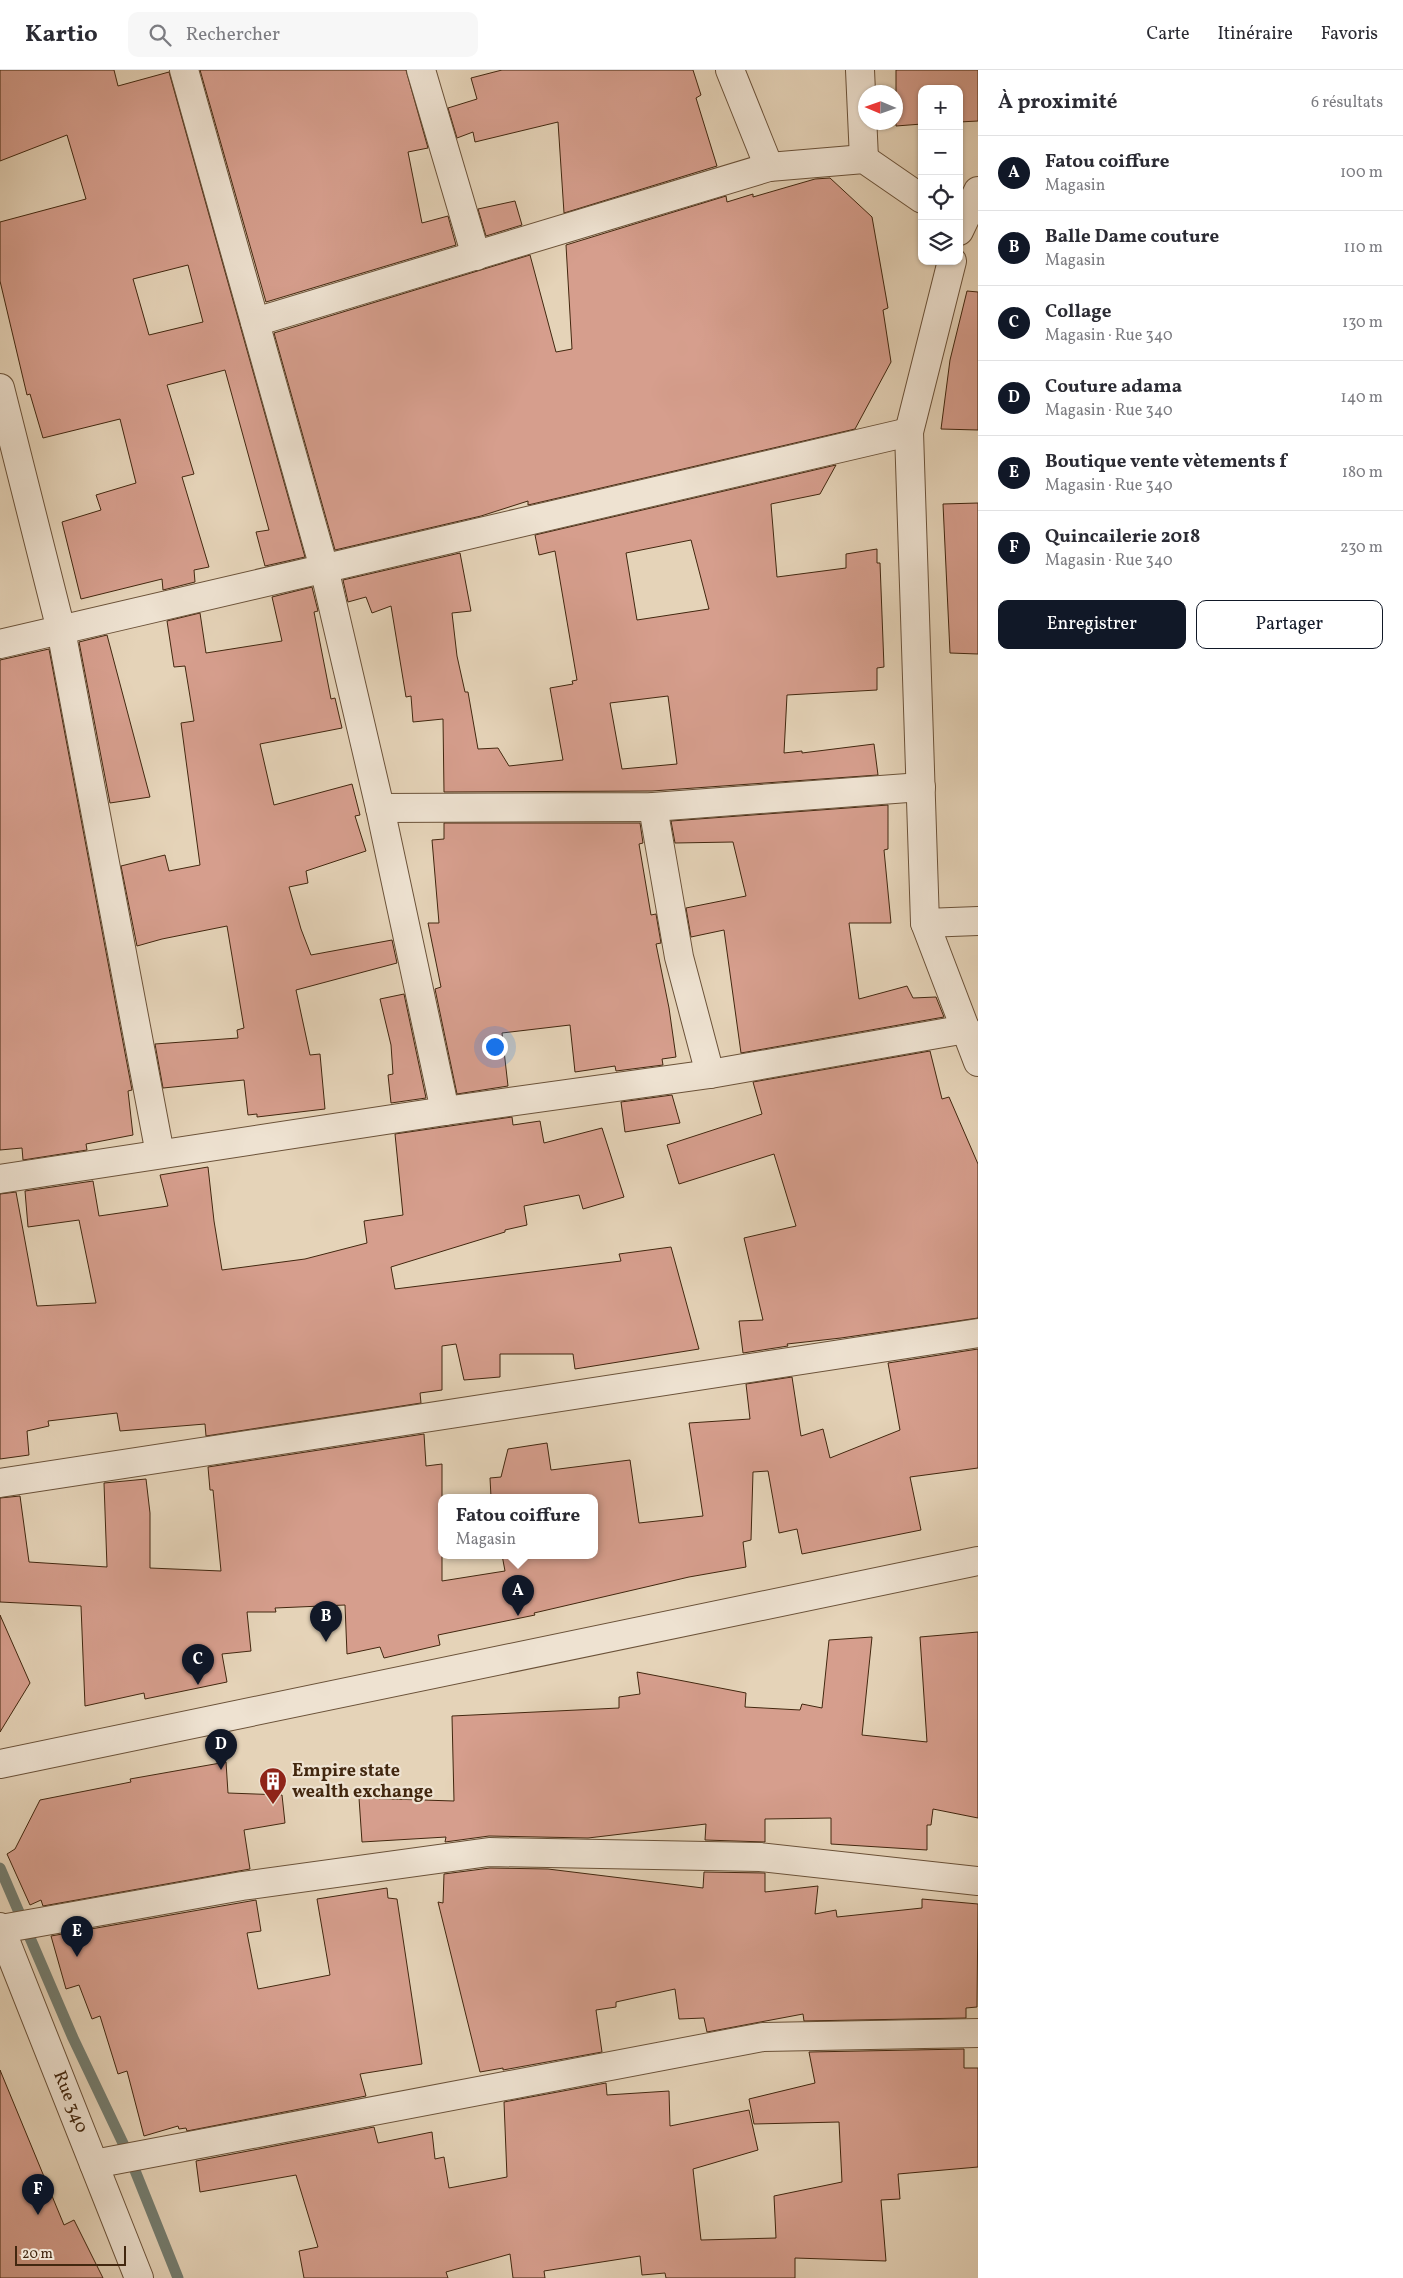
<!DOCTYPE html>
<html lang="fr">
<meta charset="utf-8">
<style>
:root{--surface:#fff;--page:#f7f7f7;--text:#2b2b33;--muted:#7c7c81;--line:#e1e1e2;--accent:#111827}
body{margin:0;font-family:Vollkorn,serif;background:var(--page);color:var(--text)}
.controls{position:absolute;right:15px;top:15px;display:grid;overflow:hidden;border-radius:10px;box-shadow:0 1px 4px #0004}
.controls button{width:45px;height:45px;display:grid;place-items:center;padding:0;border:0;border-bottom:1px solid var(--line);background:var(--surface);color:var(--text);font:25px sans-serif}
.compass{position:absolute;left:858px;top:15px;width:45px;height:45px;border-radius:50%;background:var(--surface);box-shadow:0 1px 4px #0004;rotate:272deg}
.scale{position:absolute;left:15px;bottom:12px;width:111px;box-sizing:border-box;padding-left:5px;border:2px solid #42270f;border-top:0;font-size:14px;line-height:18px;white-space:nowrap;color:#42270f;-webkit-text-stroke:4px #eee2d1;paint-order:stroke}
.you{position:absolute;left:494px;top:976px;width:18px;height:18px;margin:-12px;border:4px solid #fff;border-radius:50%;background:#1a73e8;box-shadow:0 0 0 8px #1a73e833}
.badge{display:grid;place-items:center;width:32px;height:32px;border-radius:50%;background:var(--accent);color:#fff;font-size:16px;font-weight:700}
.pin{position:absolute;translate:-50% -41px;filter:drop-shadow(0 1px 2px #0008)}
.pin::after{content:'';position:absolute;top:26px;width:18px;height:15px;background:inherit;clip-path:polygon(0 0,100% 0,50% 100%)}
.popup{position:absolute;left:438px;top:1424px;width:160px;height:65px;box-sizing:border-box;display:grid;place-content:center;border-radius:10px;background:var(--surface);filter:drop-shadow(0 1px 4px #0005);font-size:16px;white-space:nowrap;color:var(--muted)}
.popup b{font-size:19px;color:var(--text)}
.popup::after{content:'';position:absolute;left:50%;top:100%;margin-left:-10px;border:10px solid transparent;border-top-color:var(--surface)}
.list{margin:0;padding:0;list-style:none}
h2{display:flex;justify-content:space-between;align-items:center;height:65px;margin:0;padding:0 20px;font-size:21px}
h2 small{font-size:16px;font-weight:400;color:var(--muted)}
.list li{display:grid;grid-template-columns:32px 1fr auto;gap:15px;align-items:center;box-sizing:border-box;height:75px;padding:0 20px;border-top:1px solid var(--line)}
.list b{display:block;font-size:19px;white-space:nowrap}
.list p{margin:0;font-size:16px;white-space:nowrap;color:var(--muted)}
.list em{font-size:16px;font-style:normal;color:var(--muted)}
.actions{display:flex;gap:10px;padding:15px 20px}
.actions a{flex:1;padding:11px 0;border:1px solid var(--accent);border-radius:10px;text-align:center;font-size:18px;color:var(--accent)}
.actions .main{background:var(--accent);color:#fff}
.icon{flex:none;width:28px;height:28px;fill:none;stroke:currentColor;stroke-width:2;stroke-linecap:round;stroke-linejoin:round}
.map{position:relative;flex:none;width:978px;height:2208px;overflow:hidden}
header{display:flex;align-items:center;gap:30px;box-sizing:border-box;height:70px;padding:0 25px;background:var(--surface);border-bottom:1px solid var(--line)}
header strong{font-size:24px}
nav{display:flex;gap:28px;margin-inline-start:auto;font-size:18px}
.search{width:350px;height:45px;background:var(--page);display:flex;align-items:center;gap:12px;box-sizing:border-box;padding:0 18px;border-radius:10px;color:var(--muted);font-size:19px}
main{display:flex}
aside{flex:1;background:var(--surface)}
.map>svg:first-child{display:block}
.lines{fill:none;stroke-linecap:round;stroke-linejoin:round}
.stream{stroke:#747d70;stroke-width:11}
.building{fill:#d69e8d;stroke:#42270f;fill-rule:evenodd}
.minor-casing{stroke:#6b5239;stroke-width:30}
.tertiary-casing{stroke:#6b5239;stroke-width:30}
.minor{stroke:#eee2d1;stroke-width:28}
.tertiary{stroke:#eee2d1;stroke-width:28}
.labels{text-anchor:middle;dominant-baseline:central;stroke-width:4.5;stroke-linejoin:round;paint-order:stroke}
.poi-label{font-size:18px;font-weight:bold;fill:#42270f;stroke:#eee2d1;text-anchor:start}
.street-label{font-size:18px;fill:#42270f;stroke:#eee2d1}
</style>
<header>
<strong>Kartio</strong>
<div class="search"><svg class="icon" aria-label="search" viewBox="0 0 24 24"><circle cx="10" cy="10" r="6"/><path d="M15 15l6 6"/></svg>Rechercher</div>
<nav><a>Carte</a><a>Itinéraire</a><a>Favoris</a></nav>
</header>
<main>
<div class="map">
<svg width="978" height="2208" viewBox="0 0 978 2208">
<rect width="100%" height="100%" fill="#e5d3b8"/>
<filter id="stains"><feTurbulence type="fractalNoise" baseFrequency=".004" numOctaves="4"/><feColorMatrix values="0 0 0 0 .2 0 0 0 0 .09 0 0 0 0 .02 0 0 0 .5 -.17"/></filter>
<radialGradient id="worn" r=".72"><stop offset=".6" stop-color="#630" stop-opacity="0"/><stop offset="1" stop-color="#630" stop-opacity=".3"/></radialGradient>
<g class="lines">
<path class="stream" d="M0,1798L73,1968L130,2088L178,2208"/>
</g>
<g class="building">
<path d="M0,0H114L118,16L169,2L305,487L265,496L256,462L269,460L225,300L167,315L194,404L182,407L209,497L194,500L195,512L163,520L162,509L81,529L62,452L101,440L96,425L136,413L120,349L43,368L30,324L27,325L0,211V152L86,129L67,65L0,91ZM188,195L203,252L149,265L133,209Z"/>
<path d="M200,0H406L428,78L408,82L422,153L448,146L456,175L266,232Z"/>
<path d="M502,0H693L701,25L696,28L717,96L564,143L558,52L475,72L473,62L457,68L448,38L477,29L471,8Z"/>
<path d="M896,0H978V51L959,52V19H922V54L896,56Z"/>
<path d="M830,108L872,147L888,238L883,240L891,292L855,359L528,435V431L481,446L335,480L274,263L530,185L556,282L572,279L566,175L726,126L727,132L753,124V127L815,109Z"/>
<path d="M515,131L522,155L486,166L478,139Z"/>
<path d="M967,221L978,222V360L941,359L950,290Z"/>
<path d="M836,395L820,424L771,434L777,507L846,498V484L877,479V493H880L884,597L877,598V620L787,625L784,683L802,681V683L874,674L878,705L652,721L444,722L443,649L413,652L411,626L406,627L391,536L372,543L366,527L348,532L343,510L460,483L471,541L452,543L457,586L465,622H468L478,679L498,678L509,696L563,690L550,618L573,614L572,611L577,610L555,481L539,485L535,465ZM691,470L709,539L637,550L626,483ZM668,626L677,694L622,699L610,633Z"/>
<path d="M978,433V584L950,583L943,434Z"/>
<path d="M312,517L318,541L314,542L331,629L335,628L342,658L260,674L274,735L352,714L360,745L355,746L366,781L306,801L308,813L289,817L301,859L311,885L392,870L397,893L296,920L310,985L320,984L325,1039L257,1047V1044L248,1045L244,1010L163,1018L155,974L238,968L237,960L244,958L227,856L162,869L137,876L121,796L165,785L169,801L200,795L181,653L194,651L185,596L174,597L167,551L200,543L206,583L282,571L272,527Z"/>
<path d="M107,565L150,727L110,733L79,572Z"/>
<path d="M49,579L132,1020L128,1021L133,1065L86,1074L87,1080L23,1090L22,1078L0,1080V590Z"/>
<path d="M888,735V779L884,780L891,853H849L859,929L907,916L913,928L936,927L944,947L741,983L724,860L691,867L686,838L746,826L733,772L675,773L671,751Z"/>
<path d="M444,753H640L643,773L639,774L651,845L656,844L661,873L656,874L669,938L676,987L662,989L663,995L616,1001L615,996L575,1002L570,955L502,963L508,1016L457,1024L435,919L441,917L428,853H439L432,770L444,769Z"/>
<path d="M404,924L426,1028L391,1033L388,1005L393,1004L391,975L380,929Z"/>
<path d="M930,981L942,1029L949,1027L978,1094V1248L841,1268L787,1274L788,1276L743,1283L739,1251L763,1250L744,1168L796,1156L774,1084L679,1114L667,1075L762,1044L753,1012Z"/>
<path d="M672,1025L680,1053L625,1062L621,1032Z"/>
<path d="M512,1047L513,1055L540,1051L544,1073L602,1058L624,1127L583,1139L579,1125L524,1136L527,1155L505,1160V1162L391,1197L395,1219L621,1191L619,1184L671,1177L699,1279L575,1299L573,1284H500V1307L464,1310L456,1274L442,1276V1320L420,1323L421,1333L206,1366L205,1354L120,1361L117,1343L48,1351L49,1356L27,1361L29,1385L0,1389V1124L16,1122L37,1236L96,1233L79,1150L28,1157L25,1121L93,1111L99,1146L168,1136L160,1105L208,1097L214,1151L222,1200L305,1189L367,1173L364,1151L403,1145L395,1064Z"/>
<path d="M978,1279V1398L910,1407L921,1460L802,1484L797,1459L779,1463L768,1401L753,1402L751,1470L743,1472L746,1497L689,1507L534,1543L535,1545L438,1565L440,1575L384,1588L380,1577L347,1584L345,1535L275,1538L276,1542H247L251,1581L222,1584L227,1612L145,1629L144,1623L85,1636L81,1536L0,1532V1428L20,1426L29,1492L107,1497L104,1413L146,1409L150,1443V1498L221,1501L213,1420H210L208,1397L424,1364L426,1396L442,1394V1511L505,1501L502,1485H594V1427H491L490,1408L501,1407L508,1379L547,1373L551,1400L630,1390L639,1453L703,1446L689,1353L750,1349L746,1314L792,1307L801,1366L823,1359L830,1388L900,1360L888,1293Z"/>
<path d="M0,1545L30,1613L0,1662Z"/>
<path d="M978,1562V1748L933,1739L931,1755H927V1780L831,1774V1748L765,1749V1772L705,1770L706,1754L588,1768L489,1766L445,1772L446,1767L362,1772L359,1728L454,1731L452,1646L619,1638V1627L640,1624L637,1602L746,1623L745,1637L800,1640L802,1634L822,1638L829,1570L872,1567L862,1665L927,1672L920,1567Z"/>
<path d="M226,1692L228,1723L282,1725L285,1753L244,1760L250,1799L43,1836L41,1830L30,1835L7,1784L15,1779L40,1730L131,1712L130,1709Z"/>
<path d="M490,1798L548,1799L703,1818L704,1802L765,1803V1822L818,1816L815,1844L836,1840L837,1847L922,1838V1829L978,1834L977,1937L966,1938V1948L804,1951L803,1944L707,1962L704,1948L679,1949L675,1919L616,1932V1937L596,1940L602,1982L503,2000V1998L480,2002L438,1832L443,1833L444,1804Z"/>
<path d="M387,1818L388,1828L397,1829L422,1994L360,2004L366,2026L187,2061L186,2058L179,2059L178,2056L144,2066L127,2001L118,2004L100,1946L92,1949L79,1915L66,1919L51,1866L256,1830L261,1861L247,1863L258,1919L330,1905L317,1829Z"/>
<path d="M964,1979V1998H978V2097L898,2104L900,2129L881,2130L886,2191L795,2188V2208H666L665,2203L642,2205L640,2186L544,2201L545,2208H513L510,2184L446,2202L448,2208H304L299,2181L318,2177L296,2105L200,2122L196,2091L374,2057L378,2073L432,2062L435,2089L444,2087L449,2118L507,2107L504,2032L606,2013L607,2025L669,2021L670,2056L749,2040L758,2080L693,2099L701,2170L776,2168L774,2126L842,2112L839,2052L754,2054L749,2029L815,2013L809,1982Z"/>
<path d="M0,2000L64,2155L74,2150L103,2208H0Z"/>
</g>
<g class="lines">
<g class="minor-casing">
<g id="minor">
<path d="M184,0L324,498L380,738L445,1041"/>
<path d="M421,0L476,186"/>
<path d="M730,0L769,97"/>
<path d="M860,0L864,89"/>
<path d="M959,161L978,121"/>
<path d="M952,191L909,362L925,853L978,992"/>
<path d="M255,252L769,97L864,89L922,129"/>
<path d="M0,318L61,560L160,1084"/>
<path d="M0,574L909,362"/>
<path d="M653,737L679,887L710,1004"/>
<path d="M380,738L653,737L921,717"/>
<path d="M925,853L978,851"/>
<path d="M0,1109L445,1041L710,1004L966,959"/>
<path d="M0,1413L978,1263"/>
<path d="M0,1694L978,1491"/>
<path d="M1,1859L242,1816L489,1782L760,1787L978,1811"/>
<path d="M94,2094L763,1967L978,1963"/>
</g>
</g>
<g class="tertiary-casing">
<path id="tertiary" d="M0,1857L139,2208"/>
</g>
<use href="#minor" class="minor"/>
<use href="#tertiary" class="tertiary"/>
</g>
<defs>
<g id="building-pin" transform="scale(1.4375)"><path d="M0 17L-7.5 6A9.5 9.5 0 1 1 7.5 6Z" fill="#8f2418" stroke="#eee2d1"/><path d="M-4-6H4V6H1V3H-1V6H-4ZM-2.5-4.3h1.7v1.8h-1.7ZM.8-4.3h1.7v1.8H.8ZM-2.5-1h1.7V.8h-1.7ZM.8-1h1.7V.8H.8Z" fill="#fff"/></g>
</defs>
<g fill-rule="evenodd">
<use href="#building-pin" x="273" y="1711"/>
</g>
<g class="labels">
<g class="poi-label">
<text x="292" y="1701">Empire state<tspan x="292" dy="21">wealth exchange</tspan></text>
</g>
<g class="street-label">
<text transform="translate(70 2032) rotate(68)">Rue 340</text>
</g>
</g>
<rect width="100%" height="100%" filter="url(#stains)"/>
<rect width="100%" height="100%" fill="url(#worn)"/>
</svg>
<div class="controls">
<button>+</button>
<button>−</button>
<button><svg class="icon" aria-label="locate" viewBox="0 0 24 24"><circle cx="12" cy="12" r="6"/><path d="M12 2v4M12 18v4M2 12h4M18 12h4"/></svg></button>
<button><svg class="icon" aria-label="layers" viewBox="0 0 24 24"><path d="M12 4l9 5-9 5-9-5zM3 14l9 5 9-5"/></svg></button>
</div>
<svg class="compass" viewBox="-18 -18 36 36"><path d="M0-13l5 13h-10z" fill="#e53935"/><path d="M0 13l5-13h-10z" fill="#7c7c81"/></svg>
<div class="scale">20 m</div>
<div class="you"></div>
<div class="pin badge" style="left:518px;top:1546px">A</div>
<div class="popup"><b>Fatou coiffure</b>Magasin</div>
<div class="pin badge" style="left:326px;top:1572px">B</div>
<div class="pin badge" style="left:198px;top:1615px">C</div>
<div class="pin badge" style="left:221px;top:1700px">D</div>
<div class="pin badge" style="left:77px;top:1887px">E</div>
<div class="pin badge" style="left:38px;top:2145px">F</div>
</div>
<aside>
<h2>À proximité<small>6 résultats</small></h2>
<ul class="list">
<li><span class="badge">A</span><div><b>Fatou coiffure</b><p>Magasin</p></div><em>100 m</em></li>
<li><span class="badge">B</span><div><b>Balle Dame couture</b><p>Magasin</p></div><em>110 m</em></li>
<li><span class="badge">C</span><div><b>Collage</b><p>Magasin · Rue 340</p></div><em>130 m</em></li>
<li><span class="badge">D</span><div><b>Couture adama</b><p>Magasin · Rue 340</p></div><em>140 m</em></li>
<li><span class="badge">E</span><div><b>Boutique vente vètements f</b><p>Magasin · Rue 340</p></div><em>180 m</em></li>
<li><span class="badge">F</span><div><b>Quincailerie 2018</b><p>Magasin · Rue 340</p></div><em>230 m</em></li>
</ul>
<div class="actions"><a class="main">Enregistrer</a><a>Partager</a></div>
</aside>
</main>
